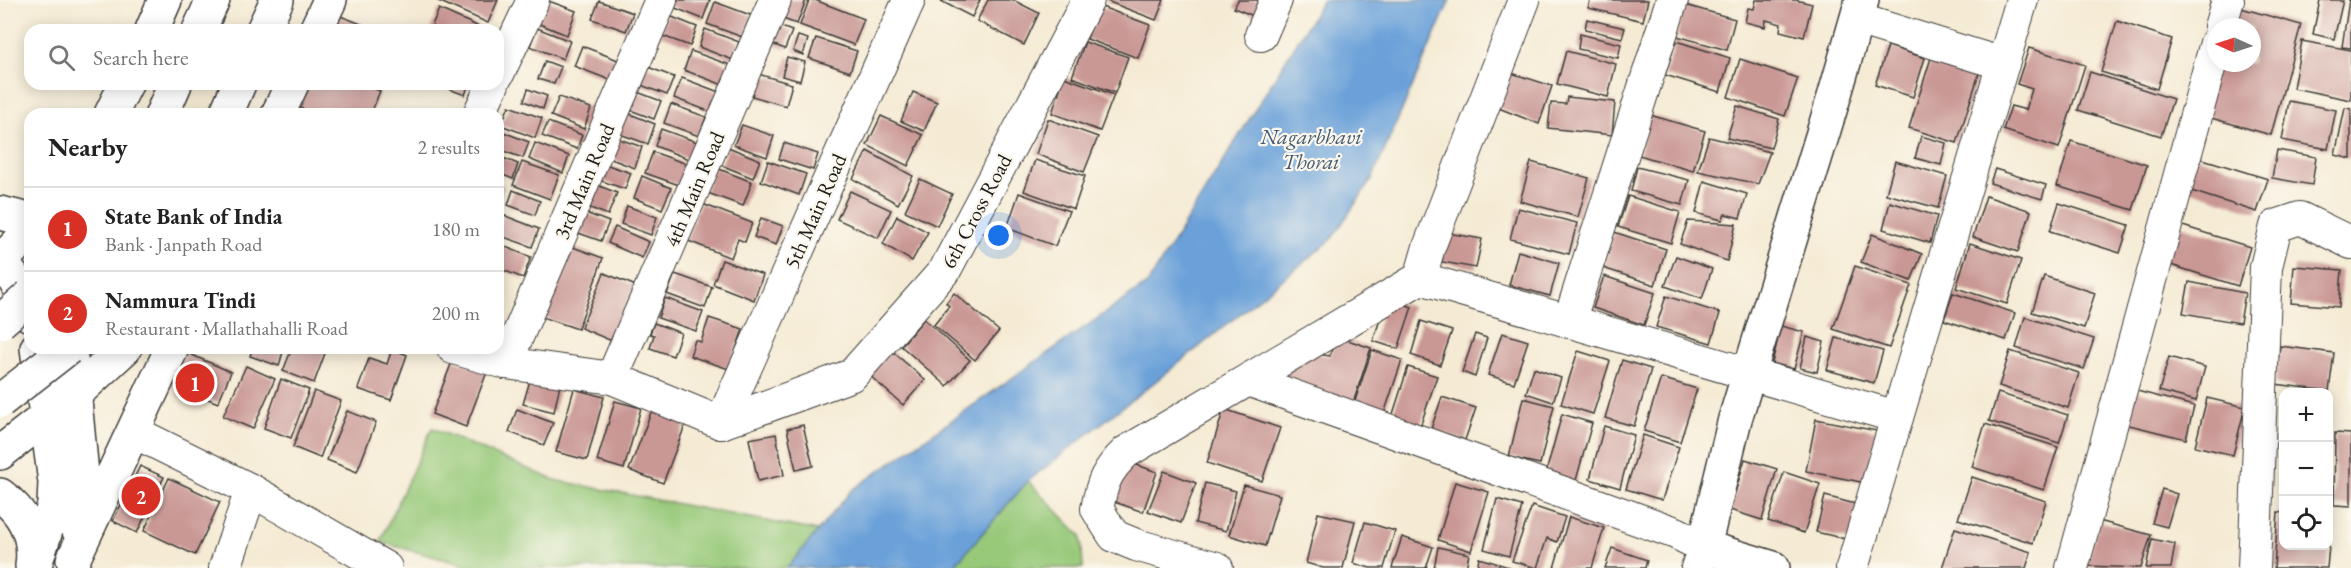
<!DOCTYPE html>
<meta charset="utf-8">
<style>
:root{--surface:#fff;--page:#f2f2f2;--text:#222;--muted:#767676;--line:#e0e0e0;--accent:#d93025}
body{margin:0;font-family:"EB Garamond",serif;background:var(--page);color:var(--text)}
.controls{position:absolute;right:18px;bottom:18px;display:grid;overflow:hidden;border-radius:12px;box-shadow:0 3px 15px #0003}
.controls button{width:54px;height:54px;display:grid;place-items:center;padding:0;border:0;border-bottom:2px solid var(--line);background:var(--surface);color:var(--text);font:30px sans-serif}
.compass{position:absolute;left:2207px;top:18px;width:54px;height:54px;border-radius:50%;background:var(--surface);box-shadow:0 3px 15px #0003;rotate:273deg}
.you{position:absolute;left:999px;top:236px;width:21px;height:21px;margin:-15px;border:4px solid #fff;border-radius:50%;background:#1a73e8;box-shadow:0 0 0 9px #1a73e833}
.badge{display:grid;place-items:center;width:39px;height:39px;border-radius:50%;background:var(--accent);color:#fff;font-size:20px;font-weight:700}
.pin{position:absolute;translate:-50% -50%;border:3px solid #fff;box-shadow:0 2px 6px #0006}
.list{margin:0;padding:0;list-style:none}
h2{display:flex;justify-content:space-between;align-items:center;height:78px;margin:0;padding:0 24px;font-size:26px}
h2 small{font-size:20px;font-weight:400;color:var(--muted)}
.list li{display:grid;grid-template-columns:39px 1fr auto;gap:18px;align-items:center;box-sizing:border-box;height:84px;padding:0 24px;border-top:2px solid var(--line)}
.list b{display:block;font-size:22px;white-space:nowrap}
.list p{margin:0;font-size:20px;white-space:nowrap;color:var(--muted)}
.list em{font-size:20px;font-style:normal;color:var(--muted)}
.icon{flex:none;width:33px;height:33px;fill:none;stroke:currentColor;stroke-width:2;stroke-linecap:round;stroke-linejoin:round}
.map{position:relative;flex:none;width:2351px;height:568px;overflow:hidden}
.search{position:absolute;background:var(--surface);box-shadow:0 3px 15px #0003;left:24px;top:24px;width:480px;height:66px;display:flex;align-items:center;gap:15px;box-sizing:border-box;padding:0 21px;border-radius:18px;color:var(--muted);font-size:22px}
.panel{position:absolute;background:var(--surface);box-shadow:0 3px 15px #0003;left:24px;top:108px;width:480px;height:246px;border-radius:18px}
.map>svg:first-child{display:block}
.green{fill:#97c979;stroke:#5a724a;stroke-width:1.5}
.water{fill:#6ba1d9;stroke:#445e7a;stroke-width:1.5}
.building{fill:#c99794}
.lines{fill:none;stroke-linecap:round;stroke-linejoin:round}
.street-casing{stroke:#3d3b38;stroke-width:34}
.secondary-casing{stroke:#3d3b38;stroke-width:36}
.highway-casing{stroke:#3d3b38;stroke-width:36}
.street{stroke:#fff;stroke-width:32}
.secondary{stroke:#fff;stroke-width:33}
.highway{stroke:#fff;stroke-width:33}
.highway-bridge-casing{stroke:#3d3b38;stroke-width:36;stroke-linecap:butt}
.highway-bridge{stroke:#fff;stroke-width:33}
.labels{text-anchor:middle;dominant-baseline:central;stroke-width:4.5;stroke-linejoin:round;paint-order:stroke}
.street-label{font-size:21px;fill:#1c1c1c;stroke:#fbf7ec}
.water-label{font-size:22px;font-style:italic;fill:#405871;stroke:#fbf7ec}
</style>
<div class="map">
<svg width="2351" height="568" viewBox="0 0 2351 568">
<rect width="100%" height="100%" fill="#fbf7ec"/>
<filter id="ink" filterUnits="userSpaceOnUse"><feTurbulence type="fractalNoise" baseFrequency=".0167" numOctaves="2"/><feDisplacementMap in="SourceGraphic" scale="12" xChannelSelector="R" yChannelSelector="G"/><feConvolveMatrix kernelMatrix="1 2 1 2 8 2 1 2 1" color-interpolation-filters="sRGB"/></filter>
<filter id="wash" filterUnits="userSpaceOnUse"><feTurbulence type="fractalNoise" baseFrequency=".008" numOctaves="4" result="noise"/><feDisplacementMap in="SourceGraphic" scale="24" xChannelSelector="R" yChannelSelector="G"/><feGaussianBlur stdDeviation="1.35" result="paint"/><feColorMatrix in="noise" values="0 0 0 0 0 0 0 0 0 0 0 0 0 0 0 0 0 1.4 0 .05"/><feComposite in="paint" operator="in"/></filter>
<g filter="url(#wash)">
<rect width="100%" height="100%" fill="#f5ebd4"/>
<g class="green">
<path d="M432,428L554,480L818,531L787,568H476L380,542Z"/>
<path d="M1028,481L1081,536L1083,568H952Z"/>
</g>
<path class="water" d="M1323,0H1450L1372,179L1331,240L1188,356L1028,481L952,568H787L852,490L1148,283Z"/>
<g id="blocks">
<g class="building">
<path d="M436,0H498L488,23Z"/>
<path d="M546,0L576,11L567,35L537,23Z"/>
<path d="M666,0H710L703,19L665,4Z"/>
<path d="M787,0H806L797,24L780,18Z"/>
<path d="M809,0H815L864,19L854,45L800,25Z"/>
<path d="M939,0H980L972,17Z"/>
<path d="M988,0H1013L1039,13L1024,45L977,21Z"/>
<path d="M1104,0H1164L1156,20Z"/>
<path d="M1238,0H1262L1256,17L1234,8Z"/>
<path d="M1590,0H1648L1643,21L1588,8Z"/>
<path d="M1756,0H1796L1812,4L1804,37L1780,31L1781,24L1766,20L1765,27L1745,22L1748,8L1754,9Z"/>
<path d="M2320,0H2343L2334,39L2313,34Z"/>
<path d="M2349,0H2351V48L2342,47Z"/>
<path d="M599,1L633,13L626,31L592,19Z"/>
<path d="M715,2L753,16L745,38L707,24Z"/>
<path d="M1685,5L1735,19L1727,50L1677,36Z"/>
<path d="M1099,6L1150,25L1138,58L1087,39Z"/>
<path d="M2234,6L2301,25L2271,135L2204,116L2218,63H2252V27H2228Z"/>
<path d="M439,9L486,30H430Z"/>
<path d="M335,14L377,30H329Z"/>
<path d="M667,15L697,27L690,46L660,35Z"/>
<path d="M1587,19L1625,28L1622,38L1585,29Z"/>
<path d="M2117,21L2172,39L2157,89L2101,72Z"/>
<path d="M779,26L792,31L785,49L772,44Z"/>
<path d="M537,28L570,41L563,59L530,46Z"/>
<path d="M705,29L739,42L733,60L699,47Z"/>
<path d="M1580,34L1621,44L1618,58L1578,49Z"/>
<path d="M798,36L808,39L803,55L793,51Z"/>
<path d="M816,38L857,51L850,72L809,58Z"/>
<path d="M1676,41L1730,58L1720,92L1665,75Z"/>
<path d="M2302,41L2351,50V100L2293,88Z"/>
<path d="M1085,42L1128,57L1115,93L1072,77Z"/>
<path d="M1935,45L1983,61L1957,143L1909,128Z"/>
<path d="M582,46L618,60L610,80L574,66Z"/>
<path d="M1888,46L1925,58L1913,97L1875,85Z"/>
<path d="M2029,48L2085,65L2059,148L2003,130L2011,106L2026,110L2032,89L2017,84Z"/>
<path d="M691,51L730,65L723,85L684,70Z"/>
<path d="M1566,51L1616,64L1608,97L1557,84Z"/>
<path d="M787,57L805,62L800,81L782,76Z"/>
<path d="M1740,59L1798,78L1785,116L1728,97Z"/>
<path d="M545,61L561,67L554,84L538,79Z"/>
<path d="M640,64L674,77L667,95L633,82Z"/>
<path d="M1505,71L1552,86L1539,124L1491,105Z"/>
<path d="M2090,72L2173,99L2161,136L2078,110Z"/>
<path d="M758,74L792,84L786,106L752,96Z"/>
<path d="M1064,77L1114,95L1100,131L1052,113Z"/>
<path d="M682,78L719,92L711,112L674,98Z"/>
<path d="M307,84H362L380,91L371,114H317L298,107Z"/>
<path d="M436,84H469L465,95Z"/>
<path d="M528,89L547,96L543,109L524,101Z"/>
<path d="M632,90L661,101L654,119L625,108Z"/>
<path d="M913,92L937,102L924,131L901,121Z"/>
<path d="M559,97L591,108L584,129L551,116Z"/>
<path d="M1567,97L1615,102L1612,135L1548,128L1551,103L1566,104Z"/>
<path d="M2289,101L2336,110L2328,149L2282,140Z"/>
<path d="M671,104L706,117L699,136L664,123Z"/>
<path d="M509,106L542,118L535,138L501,125Z"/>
<path d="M1737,106L1779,119L1771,148L1727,138Z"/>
<path d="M2345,108L2351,109V159L2335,155Z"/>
<path d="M625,112L655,124L648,144L617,133Z"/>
<path d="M1650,115L1705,131L1693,171L1639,155Z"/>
<path d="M881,116L923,135L908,166L867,145Z"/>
<path d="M1048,119L1098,137L1084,172L1036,154Z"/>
<path d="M548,122L582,135L577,149L542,136Z"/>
<path d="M742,125L774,136L767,157L734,145Z"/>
<path d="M661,129L697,142L691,160L655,146Z"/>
<path d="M498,130L529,142L523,158L498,149Z"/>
<path d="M611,136L642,147L635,168L603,156Z"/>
<path d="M1921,136L1946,143L1941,165L1915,158Z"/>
<path d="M1709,137L1770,152L1758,184L1698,171Z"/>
<path d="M2071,141L2147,165L2133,210L2057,186Z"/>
<path d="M535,143L569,156L563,173L529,159Z"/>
<path d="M784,143L818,154L813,170L779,159Z"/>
<path d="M728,147L760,160L753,178L721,165Z"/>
<path d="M2277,150L2316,157L2312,185L2272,178Z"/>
<path d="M867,151L913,176L898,204L853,179Z"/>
<path d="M653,152L687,164L679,185L645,173Z"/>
<path d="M498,156L518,164L513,179L498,173Z"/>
<path d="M2193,156L2268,179L2257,212L2182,188Z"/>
<path d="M1035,160L1085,176L1074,209L1024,191Z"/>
<path d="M768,161L806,174L799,195L761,181Z"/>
<path d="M1895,161L1947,176L1938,208L1886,194Z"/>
<path d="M522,162L559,175L550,199L513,185Z"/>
<path d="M1531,162L1589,178L1578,217L1520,201Z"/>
<path d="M602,163L631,173L625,189L596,179Z"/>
<path d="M714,167L752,182L743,206L705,192Z"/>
<path d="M1637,167L1689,180L1682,205L1631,191Z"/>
<path d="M1995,169L2046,185L2042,199L1990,183Z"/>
<path d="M642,176L671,188L662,209L634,198Z"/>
<path d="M920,179L952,194L937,226L905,211Z"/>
<path d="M1704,181L1747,194L1740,218L1725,214L1722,220L1696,213Z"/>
<path d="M498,183L504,186L498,202Z"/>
<path d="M592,183L617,193L608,215L583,205Z"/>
<path d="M513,190L540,201L535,215L508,205Z"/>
<path d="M850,191L891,210L878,238L837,219Z"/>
<path d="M1019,193L1069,211L1055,246L1007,228Z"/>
<path d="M1628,196L1680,212L1671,243L1618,227Z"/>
<path d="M1986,196L2031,211L2018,252L1973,237Z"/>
<path d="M1890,202L1937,216L1930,243L1883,229Z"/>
<path d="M700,203L752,223L745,242L738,239L731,258L686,240Z"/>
<path d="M2059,203L2129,225L2120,253L2050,231Z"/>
<path d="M627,206L657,217L651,235L621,224Z"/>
<path d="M1518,208L1577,223L1569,254L1510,239Z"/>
<path d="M578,210L609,222L601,241L570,230Z"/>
<path d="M503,215L539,229L532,247L498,235Z"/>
<path d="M897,216L928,232L912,261L883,244Z"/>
<path d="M761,218L783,226L776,245L754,237Z"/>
<path d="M1688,221L1736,224L1727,261L1680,244Z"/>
<path d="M2170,222L2250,247L2238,286L2158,261Z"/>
<path d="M615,227L649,242L642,258L608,243Z"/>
<path d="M1614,232L1666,249L1655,285L1603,268Z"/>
<path d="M1448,233L1482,239L1476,268L1442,262Z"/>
<path d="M1872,234L1922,254L1911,281L1861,262Z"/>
<path d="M1970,243L2021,260L2007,304L1956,288Z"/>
<path d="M498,244L531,257L523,278L498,268Z"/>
<path d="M567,245L603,258L578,329L542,317Z"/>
<path d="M1518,251L1559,263L1550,296L1509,285Z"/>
<path d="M1676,256L1712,269L1702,299L1665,286Z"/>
<path d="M722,260L763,275L754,300L713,284Z"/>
<path d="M1855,266L1911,285L1889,348L1833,329Z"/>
<path d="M2294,266L2342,270L2339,307L2291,303Z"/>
<path d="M604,273L636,286L612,341L581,328Z"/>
<path d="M675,274L712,287L705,308L667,294Z"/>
<path d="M1604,276L1655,293L1644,325L1593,308Z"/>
<path d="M2044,276L2095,293L2084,328L2032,312Z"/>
<path d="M2189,282L2245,293L2240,323L2183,313Z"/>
<path d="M954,293L999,331L975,360L934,325L949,306L946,303Z"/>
<path d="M1953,293L2015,313L2006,340L1944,320Z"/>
<path d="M1666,296L1720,313L1711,343L1656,327Z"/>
<path d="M665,298L703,312L696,331L658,318Z"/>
<path d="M1387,298L1412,307L1398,349L1373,341Z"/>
<path d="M2025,317L2094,339L2084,369L2016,348Z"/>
<path d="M709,318L743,329L729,369L690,356L695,340L701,342Z"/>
<path d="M924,319L970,360L947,386L901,346Z"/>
<path d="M1421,321L1452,331L1440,365L1411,355Z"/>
<path d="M654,323L681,333L673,356L650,348L654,335L650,334Z"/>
<path d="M1781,326L1804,332L1794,369L1772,363Z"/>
<path d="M1502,333L1528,341L1514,383L1488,375Z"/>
<path d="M1475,334L1487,338L1475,377L1462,372Z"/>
<path d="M1336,336L1371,348L1352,406L1269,379L1304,352L1330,356Z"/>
<path d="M1807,337L1824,342L1817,372L1800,368Z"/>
<path d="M1836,338L1883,351L1874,383L1827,370Z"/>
<path d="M2280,346L2334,353L2329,391L2275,384Z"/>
<path d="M253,348H284L279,366L250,356Z"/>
<path d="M292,348H327L314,383L283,371Z"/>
<path d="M392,349L407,355L391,400L358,389L369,358L387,364Z"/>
<path d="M891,350L925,380L903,405L869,375Z"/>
<path d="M1372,350L1402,360L1383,417L1353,407Z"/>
<path d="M1578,351L1610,361L1593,414L1561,404Z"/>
<path d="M2010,351L2079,373L2068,408L1999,386Z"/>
<path d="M185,352L231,372L218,403L172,384Z"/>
<path d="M2169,357L2205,367L2196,401L2159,391Z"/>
<path d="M453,359L487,372L466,427L432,414Z"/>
<path d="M1622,360L1651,369L1634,426L1605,418Z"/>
<path d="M246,366L275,379L253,429L223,416Z"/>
<path d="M1408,367L1437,376L1420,427L1392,417Z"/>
<path d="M1534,368L1561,378L1553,402L1526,393Z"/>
<path d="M531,377L560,385L554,412L523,404Z"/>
<path d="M1661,378L1697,389L1680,442L1644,431Z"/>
<path d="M281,379L309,390L291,438L264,428Z"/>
<path d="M2122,387L2194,406L2186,439L2113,421Z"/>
<path d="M574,389L604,397L587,460L556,452Z"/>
<path d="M314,391L341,401L320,458L293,447Z"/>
<path d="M1998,393L2068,415L2059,443L1989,421Z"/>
<path d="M1442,397L1476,408L1465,440L1431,429Z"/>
<path d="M1523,398L1554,406L1540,464L1509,457Z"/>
<path d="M2207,398L2245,407L2233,455L2195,446Z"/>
<path d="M615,401L641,408L624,469L597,461Z"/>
<path d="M517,409L553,423L544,445L509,432Z"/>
<path d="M1224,409L1280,428L1262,481L1207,463Z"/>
<path d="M652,410L686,423L663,483L629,470Z"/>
<path d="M347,411L376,422L357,472L327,460Z"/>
<path d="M1562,414L1592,423L1575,484L1545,476Z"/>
<path d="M1816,419L1877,431L1866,483L1806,471Z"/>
<path d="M1985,424L2058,447L2044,490L1972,467Z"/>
<path d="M803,425L813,466L796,470L787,429Z"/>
<path d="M1604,426L1634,435L1620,488L1590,479Z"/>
<rect x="2281" y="432" width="3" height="36"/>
<path d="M2335,433L2351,434V506L2334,505Z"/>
<path d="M776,434L784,475L758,481L749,439Z"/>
<path d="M1643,435L1679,447L1662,500L1626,489Z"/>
<path d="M1120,459L1157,472L1143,512L1106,499Z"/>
<path d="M1745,459L1777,469L1762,520L1730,510Z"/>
<path d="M140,466L164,477L137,533L113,521Z"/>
<path d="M1164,471L1196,483L1181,523L1148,511Z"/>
<path d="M1784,472L1820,484L1804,533L1768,521Z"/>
<path d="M1972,477L2046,501L2033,543L1958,519Z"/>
<path d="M169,478L220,502L195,555L144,531Z"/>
<path d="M1455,482L1489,492L1471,551L1438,540Z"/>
<path d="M1205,483L1236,491L1226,531L1195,523Z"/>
<path d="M1244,485L1280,495L1265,546L1229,535Z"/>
<path d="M2162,489L2177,494L2167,527L2152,523Z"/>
<path d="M1825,496L1863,506L1854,541L1816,532Z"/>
<path d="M1497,499L1522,506L1509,556L1484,549Z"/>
<path d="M1532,506L1565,517L1557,542L1547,538L1537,568L1512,561Z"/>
<path d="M2278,512L2284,513V546H2329L2327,568H2274Z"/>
<path d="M1318,513L1355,521L1343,568H1323L1306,563Z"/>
<path d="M1569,517L1604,528L1592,568H1554Z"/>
<path d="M2099,521L2151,535L2141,568L2087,566Z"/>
<path d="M1365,522L1395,531L1384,568H1370L1353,563Z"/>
<path d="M1955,528L2031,552L2026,568H1942Z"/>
<path d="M1402,537L1433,547L1426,568H1392Z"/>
<path d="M2152,539L2175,544L2171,568H2146Z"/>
<path d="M1438,547L1469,554L1466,568H1434Z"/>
<path d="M1612,548L1647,560L1645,568H1605Z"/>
<path d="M1479,558L1509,567V568H1477Z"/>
</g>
</g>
</g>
<g filter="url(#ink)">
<use href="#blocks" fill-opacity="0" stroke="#3d3b38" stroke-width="1.5"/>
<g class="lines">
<g class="street-casing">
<g id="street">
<path d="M1857,19L2003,64"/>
<path d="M2220,27L2228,0"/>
<path d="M1261,35L1276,0"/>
<path d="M498,74L533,0"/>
<path d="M479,114L493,84"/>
<path d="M1420,278L1897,417"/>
<path d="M1569,322L1672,0"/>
<path d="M453,348L506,363L612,378L721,423"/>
<path d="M506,363L661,0"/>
<path d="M612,378L775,0"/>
<path d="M1248,380L1676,533L1704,547L1697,568"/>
<path d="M721,423L852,375L945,270L1088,0"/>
<path d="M721,423L909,0"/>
<path d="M134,432L251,490L386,568"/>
<path d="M225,568L251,490"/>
<path d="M1217,568L1136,545L1114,536L1097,509C1102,483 1106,471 1126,452L1420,278L1429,247L1524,0"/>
<path d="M1852,568L2022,0"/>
<path d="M2072,568L2216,43"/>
<path d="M2254,568L2266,267L2276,226L2300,218L2351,243"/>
</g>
</g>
<g class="secondary-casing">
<g id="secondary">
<path d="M152,30L165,0"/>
<path d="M316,30L330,0"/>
<path d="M111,114L126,84"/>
<path d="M278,114L292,84"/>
<path d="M0,213L30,220"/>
<path d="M0,260L16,281L30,315"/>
<path d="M0,262L30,231"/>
<path d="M70,348L82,474L83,504L79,531"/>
<path d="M0,453L74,395L125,348"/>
<path d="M0,495C24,512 36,537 32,566"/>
<path d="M73,560L172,348"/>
<path d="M34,568L54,505L55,482L37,348"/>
<path d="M1773,568L1704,547L1735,419L1835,94L1862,0"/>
</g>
</g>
<g class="highway-casing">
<g id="highway">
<path d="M199,30L213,0"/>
<path d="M263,30L277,0"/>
<path d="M162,114L175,84"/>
<path d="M226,114L239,84"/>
</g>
</g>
<use href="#street" class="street"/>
<use href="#secondary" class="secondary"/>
<use href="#highway" class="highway"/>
<g class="highway-bridge-casing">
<g id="highway-bridge">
<path d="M0,322L30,296"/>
<path d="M0,401L68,348"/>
</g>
</g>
<use href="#highway-bridge" class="highway-bridge"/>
</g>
</g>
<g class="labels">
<g class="street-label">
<text transform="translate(584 181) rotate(-67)">3rd Main Road</text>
<text transform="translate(694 189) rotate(-67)">4th Main Road</text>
<text transform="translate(815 211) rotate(-66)">5th Main Road</text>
<text transform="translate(976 211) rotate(-62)">6th Cross Road</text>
</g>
<g class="water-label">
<text x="1311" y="136">Nagarbhavi<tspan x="1311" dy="25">Thorai</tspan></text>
</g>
</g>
</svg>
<div class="controls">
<button>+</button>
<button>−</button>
<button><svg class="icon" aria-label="locate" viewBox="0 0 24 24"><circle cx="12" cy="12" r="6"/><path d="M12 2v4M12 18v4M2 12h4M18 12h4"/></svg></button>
</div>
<svg class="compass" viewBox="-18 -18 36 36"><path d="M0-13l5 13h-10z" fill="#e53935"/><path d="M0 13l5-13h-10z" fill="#767676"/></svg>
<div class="you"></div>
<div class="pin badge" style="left:195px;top:383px">1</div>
<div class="pin badge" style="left:141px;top:496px">2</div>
<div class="search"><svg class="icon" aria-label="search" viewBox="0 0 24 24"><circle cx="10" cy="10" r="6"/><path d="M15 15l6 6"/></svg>Search here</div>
<section class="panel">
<h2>Nearby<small>2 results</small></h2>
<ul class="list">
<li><span class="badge">1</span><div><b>State Bank of India</b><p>Bank · Janpath Road</p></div><em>180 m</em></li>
<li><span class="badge">2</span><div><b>Nammura Tindi</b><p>Restaurant · Mallathahalli Road</p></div><em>200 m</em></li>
</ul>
</section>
</div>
